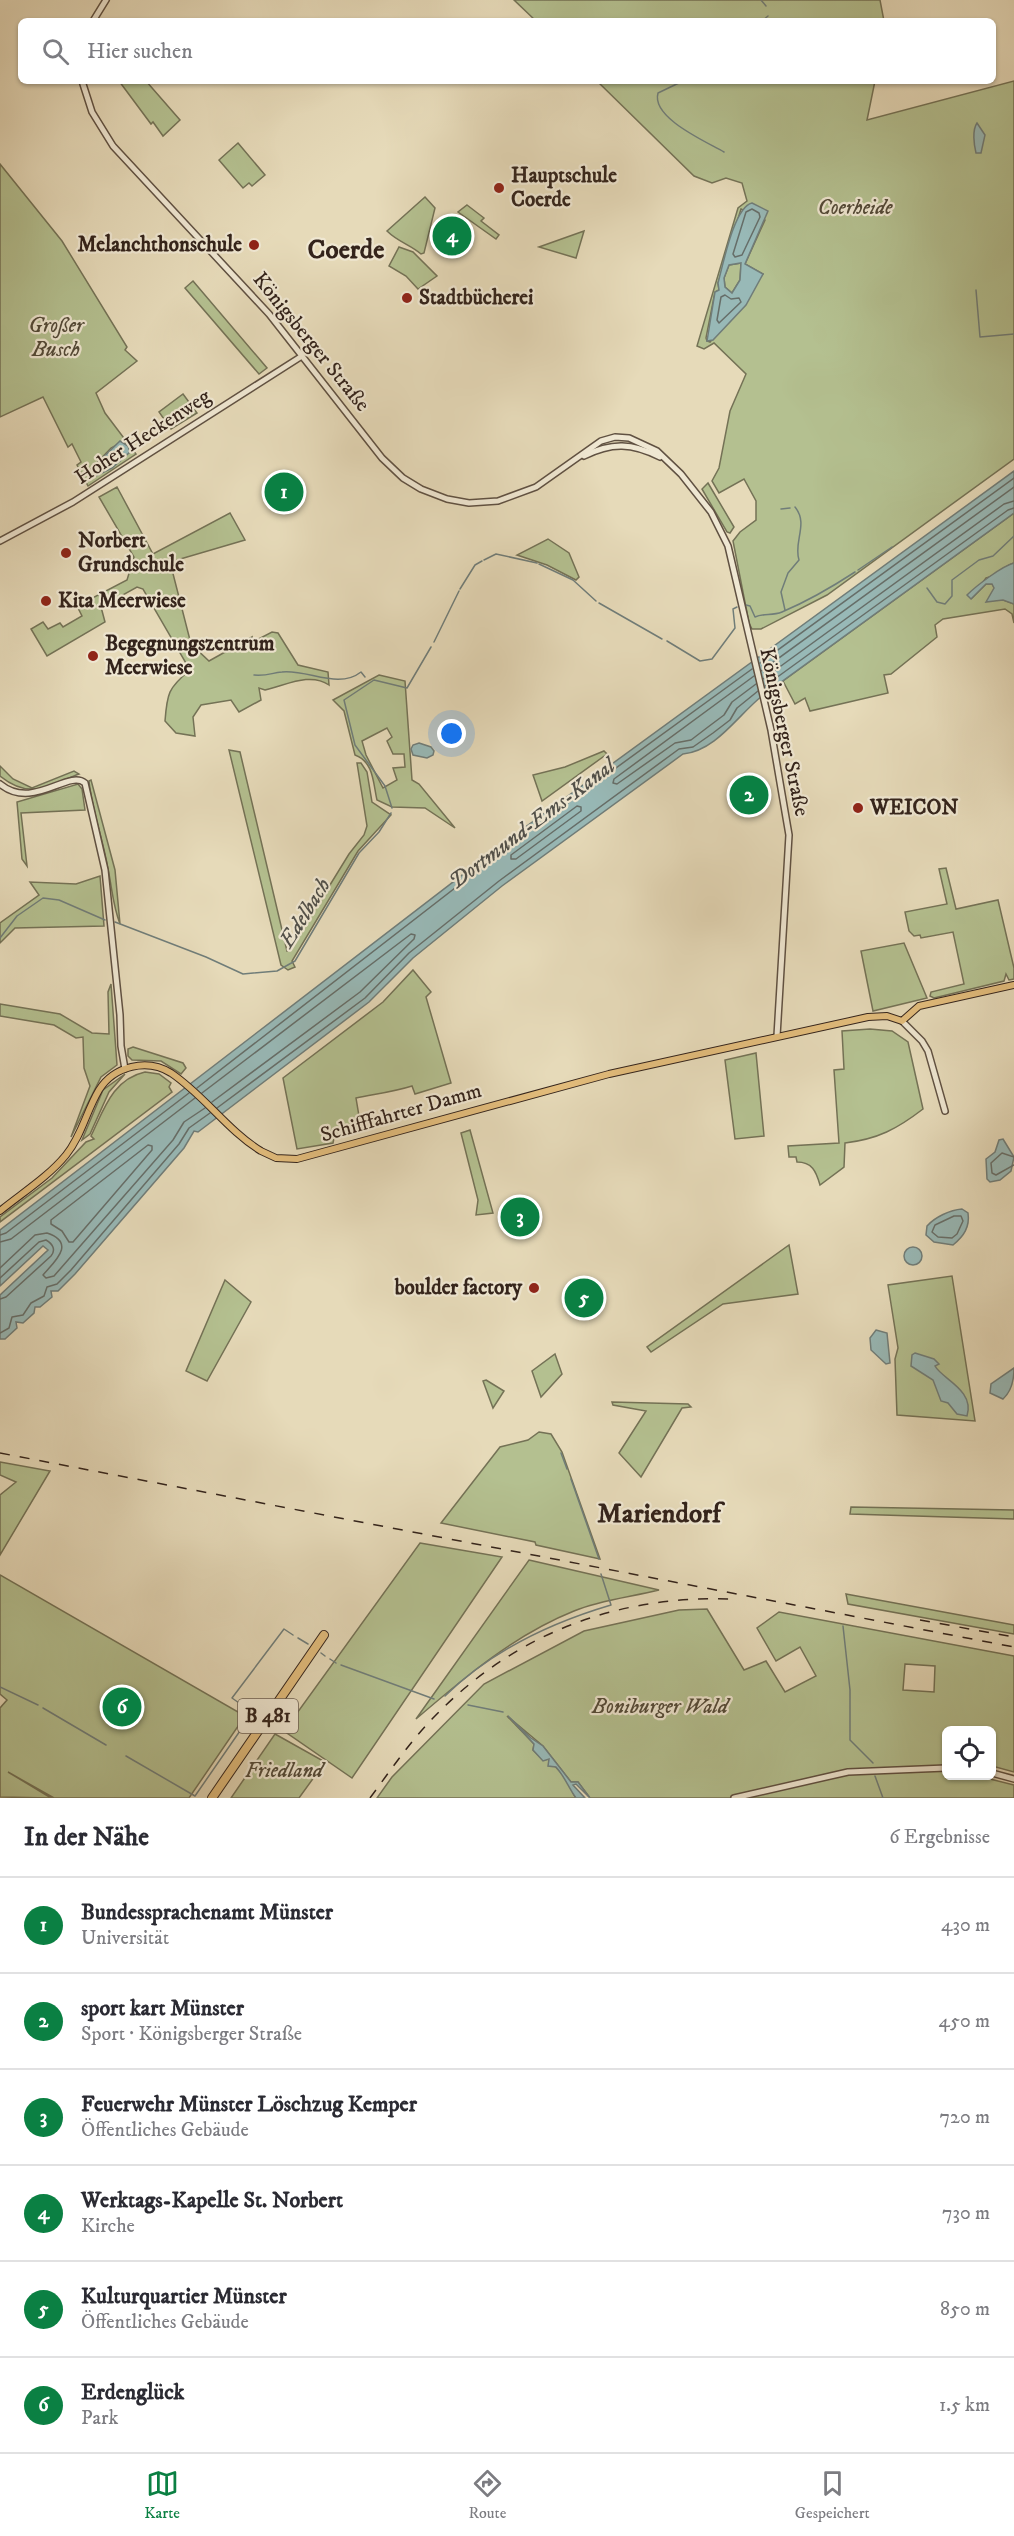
<!DOCTYPE html>
<html lang="de">
<meta charset="utf-8">
<style>
:root{--surface:#fff;--page:#f2f2f3;--text:#2b2b33;--muted:#7c7c81;--line:#e1e1e2;--accent:#0b8043}
body{margin:0;font-family:"IM FELL DW Pica",serif;background:var(--page);color:var(--text)}
.controls{position:absolute;right:18px;bottom:18px;display:grid;overflow:hidden;border-radius:9px;box-shadow:0 2px 4px #0004}
.controls button{width:54px;height:54px;display:grid;place-items:center;padding:0;border:0;border-bottom:2px solid var(--line);background:var(--surface);color:var(--text);font:30px sans-serif}
.you{position:absolute;left:452px;top:734px;width:21px;height:21px;margin:-15px;border:4px solid #fff;border-radius:50%;background:#1a73e8;box-shadow:0 0 0 9px #1a73e833}
.badge{display:grid;place-items:center;width:39px;height:39px;border-radius:50%;background:var(--accent);color:#fff;font-size:20px;font-weight:700}
.pin{position:absolute;translate:-50% -50%;border:3px solid #fff;box-shadow:0 2px 6px #0006}
.list{margin:0;padding:0;list-style:none}
h2{display:flex;justify-content:space-between;align-items:center;height:78px;margin:0;padding:0 24px;font-size:26px}
h2 small{font-size:20px;font-weight:400;color:var(--muted)}
.list li{display:grid;grid-template-columns:39px 1fr auto;gap:18px;align-items:center;box-sizing:border-box;height:96px;padding:0 24px;border-top:2px solid var(--line)}
.list b{display:block;font-size:22px;white-space:nowrap}
.list p{margin:0;font-size:20px;white-space:nowrap;color:var(--muted)}
.list em{font-size:20px;font-style:normal;color:var(--muted)}
.icon{flex:none;width:33px;height:33px;fill:none;stroke:currentColor;stroke-width:2;stroke-linecap:round;stroke-linejoin:round}
.map{position:relative;flex:none;width:1014px;height:1798px;overflow:hidden}
.search{position:absolute;background:var(--surface);box-shadow:0 2px 4px #0004;left:18px;right:18px;top:18px;height:66px;display:flex;align-items:center;gap:15px;box-sizing:border-box;padding:0 21px;border-radius:9px;color:var(--muted);font-size:22px}
.sheet{height:654px;background:var(--surface)}
nav{display:flex;justify-content:space-around;align-items:center;box-sizing:border-box;height:84px;border-top:2px solid var(--line);background:var(--surface);font-size:16px;color:var(--muted)}
nav a{display:grid;justify-items:center;gap:3px}
nav .on{color:var(--accent)}
.map>svg:first-child{display:block}
.green{fill:#b4c090;stroke:#747256;stroke-width:1.5;fill-rule:evenodd}
.water{fill:#98b9b7;stroke:#707d79;stroke-width:1.5;fill-rule:evenodd}
.lines{fill:none;stroke-linecap:round;stroke-linejoin:round}
.shore{stroke:#666e69;stroke-width:1.5}
.stream{stroke:#707d79;stroke-width:1.5}
.minor-casing{stroke:#605142;stroke-width:8}
.major-casing{stroke:#33231b;stroke-width:8}
.highway-casing{stroke:#33231b;stroke-width:10}
.minor{stroke:#efe7d2;stroke-width:5}
.major{stroke:#e3bd7c;stroke-width:6}
.highway{stroke:#e3bd7c;stroke-width:8}
.rail{stroke:#33231b;stroke-width:1.5;stroke-dasharray:10 10;stroke-linecap:butt}
.poi-dot{fill:#8f2418;stroke:#efe7d2;stroke-width:2}
.labels{text-anchor:middle;dominant-baseline:central;stroke-width:4.5;stroke-linejoin:round;paint-order:stroke}
.shield{fill:#efe7d2;stroke:#6b5e52;stroke-width:1.5}
.shield-label{font-size:20px;font-weight:bold;fill:#33231b}
.poi-label{font-size:21px;font-weight:bold;fill:#33231b;stroke:#efe7d2;text-anchor:start}
.park-label{font-size:21px;font-style:italic;fill:#534a38;stroke:#efe7d2}
.street-label{font-size:21px;fill:#33231b;stroke:#efe7d2}
.water-label{font-size:22px;font-style:italic;fill:#51504a;stroke:#efe7d2}
.district-label{font-size:27px;font-weight:bold;fill:#33231b;stroke:#efe7d2}
</style>
<div class="map">
<svg width="1014" height="1798" viewBox="0 0 1014 1798">
<rect width="100%" height="100%" fill="#e6dab9"/>
<filter id="stains"><feTurbulence type="fractalNoise" baseFrequency=".00333" numOctaves="4"/><feColorMatrix values="0 0 0 0 .2 0 0 0 0 .09 0 0 0 0 .02 0 0 0 .5 -.17"/></filter>
<radialGradient id="worn" r=".72"><stop offset=".6" stop-color="#630" stop-opacity="0"/><stop offset="1" stop-color="#630" stop-opacity=".3"/></radialGradient>
<g class="green">
<path d="M514,0H880L884,21H536Z"/>
<path d="M119,81H146L180,120L163,136L153,122L151,124Z"/>
<path d="M597,81H875L867,120L1014,81V459L827,595L761,629H752L749,623L733,541L740,532L756,520V501L744,479L719,493L712,481L719,468L730,411L746,374L714,343L704,349L697,346L738,208L747,201L742,183L726,178L712,183L694,176ZM741,209L765,220L745,264L763,274L710,342L707,341L706,338L715,292L719,290L718,283Z"/>
<path d="M238,143L265,175L252,186L249,183L243,188L219,160Z"/>
<path d="M0,164L62,241L127,347L125,350L137,361L96,393L105,413L136,454L88,486L77,465L81,462L72,444L68,447L43,397L0,417ZM124,441L130,452C110,461 119,469 90,470L111,448Z"/>
<path d="M425,197L435,208L424,253L421,254C411,245 398,242 387,231Z"/>
<path d="M467,205L484,218L481,221L499,235L496,239L458,212Z"/>
<path d="M584,231L576,258L539,247Z"/>
<path d="M399,247L413,252L437,276L418,289L406,276L389,266Z"/>
<path d="M741,263L740,280L732,293L725,287L724,278L729,265Z"/>
<path d="M193,281L267,368L259,374L185,288Z"/>
<path d="M183,394L197,413L171,429L159,412Z"/>
<path d="M708,483L734,527L730,533L727,532L702,489Z"/>
<path d="M117,487L153,554L230,513L245,540L170,562L191,644L209,661L252,637L251,643L272,632L278,633L298,665L328,672L329,685C310,672 287,685 265,690L259,688L261,700L239,712L231,700L201,705L193,717L195,736L176,733L165,721C167,694 168,688 190,670L143,589L137,587L101,607L105,622L47,656L31,629L43,622L48,629L60,623L63,627L82,616L77,606L127,580L134,557L99,497Z"/>
<path d="M1014,513V563C1003,566 998,576 986,578L971,599L986,584H992L1003,600L1014,604V623L1012,614L1005,609L943,619L935,625L937,637L891,674L884,675L888,693L810,711L805,698L795,704L783,681Z"/>
<path d="M548,539L569,553L579,577L576,580L547,565L517,555Z"/>
<path d="M379,675L405,681L412,780L419,784L455,828L425,808L392,807L377,800C373,783 374,762 355,755L344,711L333,700ZM387,728L392,737L387,741L393,754H404L405,767L393,768L397,780L383,788L366,755L362,741Z"/>
<path d="M229,750L240,752L287,951L290,950L349,854L364,835L367,826L357,763H361L367,772L372,802L391,815L358,851L292,961L295,967L288,970L281,965Z"/>
<path d="M604,751L607,754L542,801L533,775L565,767Z"/>
<path d="M0,766L13,779L32,788L74,771L79,774C47,786 30,800 0,776Z"/>
<path d="M91,780L115,870L120,924C113,906 112,888 108,869C103,839 92,811 89,781Z"/>
<path d="M78,784L82,789L85,810L21,813L27,866L22,859L17,802Z"/>
<path d="M946,868L956,909L998,900L1014,968V979L1009,980L1006,974L1004,981L934,998L930,996L931,992L964,984L953,932L921,938L920,935L914,936L909,931L905,912L947,904L939,869Z"/>
<path d="M100,876L104,926L15,928L0,943V923L39,895L30,882L76,884Z"/>
<path d="M904,943L927,998L873,1011L861,951Z"/>
<path d="M413,970L431,992L426,997L451,1083L415,1094L412,1086C393,1092 375,1094 356,1098L361,1128L335,1133L333,1143L297,1149L283,1078L383,1002Z"/>
<path d="M111,984L117,1065L101,1077L71,1137L90,1086L84,1068L83,1037L76,1038L54,1025L0,1016V1004L60,1014L92,1033L109,1034L108,992Z"/>
<path d="M870,1029L892,1031L908,1042L923,1109C897,1129 878,1139 845,1143L844,1167L820,1185C816,1171 812,1162 797,1162L796,1157H789L788,1146L839,1143L834,1070L844,1069L842,1031Z"/>
<path d="M133,1047L183,1063L186,1068L181,1074L161,1061L132,1060L128,1056V1049Z"/>
<path d="M756,1053L764,1136L735,1139L725,1060Z"/>
<path d="M145,1072L159,1074L171,1083L169,1087L172,1092L0,1222V1217L52,1178L86,1142L94,1139L91,1136C104,1109 113,1079 145,1072Z"/>
<path d="M125,1074L109,1092L90,1134L82,1140L103,1090Z"/>
<path d="M470,1130L493,1213L476,1215L478,1200L461,1133Z"/>
<path d="M789,1245L798,1294L723,1304L651,1352L647,1347Z"/>
<path d="M952,1276L975,1421L897,1415L895,1359L898,1348L888,1285Z"/>
<path d="M225,1280L251,1302L207,1381L186,1371Z"/>
<path d="M555,1354L562,1374L541,1397L532,1371Z"/>
<path d="M486,1380L504,1391L493,1408L483,1381Z"/>
<path d="M612,1402L688,1404L691,1407L682,1408L641,1477L619,1453L646,1411L613,1405Z"/>
<path d="M539,1432L551,1434L562,1452L600,1559L536,1545L535,1542L441,1523L500,1447L528,1440Z"/>
<path d="M0,1462L50,1471L0,1555V1495L16,1482L0,1475Z"/>
<path d="M851,1507L1014,1510V1519L850,1514Z"/>
<path d="M420,1543L502,1557L352,1778L284,1731Z"/>
<path d="M529,1560L659,1590C631,1597 600,1600 574,1611C514,1635 465,1677 416,1719Z"/>
<path d="M0,1575L245,1716L189,1798H54L8,1772L51,1798L0,1797V1708L7,1700L0,1694Z"/>
<path d="M846,1594L1014,1625V1634L848,1604Z"/>
<path d="M707,1609L744,1670L766,1661L785,1692L816,1676L800,1647L776,1661L757,1628L779,1612L1014,1656V1772L992,1766V1730H946V1776H978L1014,1785V1798H590L578,1782H571L543,1746L507,1716L534,1744L533,1750L543,1760L549,1759C554,1766 561,1772 566,1779C571,1785 571,1792 576,1798H377L392,1777L484,1684L584,1631L679,1610ZM905,1664L935,1666L934,1692L903,1690Z"/>
<path d="M275,1734L325,1762L299,1798H231Z"/>
</g>
<g class="water">
<path d="M977,123L985,135L981,153H976C974,145 972,130 977,123Z"/>
<path d="M752,203L768,211L745,264L763,274L746,305L713,340L707,341L715,292L719,290L718,283C723,265 734,207 752,203ZM741,263L740,280L732,293L725,287L724,278L729,265Z"/>
<path d="M120,441L128,446L130,452L112,468L92,478L90,470Z"/>
<path d="M1014,471V513L762,696C738,715 716,751 683,754L502,886L413,958L369,1002L198,1132L194,1131L184,1148L75,1274L58,1291H51L52,1297L40,1307H35L34,1313L23,1323L16,1322L17,1328L5,1339H0V1295L48,1250L43,1246L0,1286V1230L513,836Z"/>
<path d="M1014,563V604L1003,600L986,602L994,588L992,584H986L971,599L967,595C976,586 1002,566 1014,563Z"/>
<path d="M419,743L431,747L434,751L433,755L427,758L413,755L411,749L413,745Z"/>
<path d="M1003,1139L1014,1157L1011,1171L1000,1180L990,1182L987,1179L986,1159L995,1152L999,1140Z"/>
<path d="M962,1209L968,1213C970,1227 964,1236 953,1245L934,1242L926,1235L927,1226C935,1217 950,1210 962,1209Z"/>
<circle cx="913" cy="1256" r="9"/>
<path d="M876,1330L887,1333L890,1363L886,1364L871,1350L870,1338Z"/>
<path d="M915,1353L934,1359L939,1364L935,1366C942,1379 975,1390 967,1416L957,1414L948,1403L941,1401L933,1380L911,1366L912,1355Z"/>
<path d="M1014,1368C1014,1380 1012,1391 1003,1399L990,1393L991,1384Z"/>
<path d="M508,1716L531,1738L543,1746L571,1782H578L590,1798L576,1784L573,1785L585,1798H576C568,1787 565,1777 556,1767L548,1766L549,1759L543,1761L533,1750L534,1744Z"/>
</g>
<g class="lines">
<g class="shore">
<path d="M752,209L759,213L760,217L742,255L735,257L733,254L746,212Z"/>
<path d="M725,295L731,299L739,298L741,302L719,323L717,320L721,297Z"/>
<path d="M760,663L1014,478"/>
<path d="M761,671L1014,487"/>
<path d="M754,676L614,779L613,783L617,784L675,743L691,740L708,727L724,715L732,702L756,684"/>
<path d="M763,679L1004,504L1014,501"/>
<path d="M765,686L1008,510L1014,508"/>
<path d="M577,806L581,807V811L516,859H511V855Z"/>
<path d="M197,1088L517,840L752,669"/>
<path d="M202,1093L411,934L415,935L414,939L360,992L212,1102"/>
<path d="M217,1108L365,998L409,953L499,881L679,749L693,747L713,733L730,720L737,708L758,691"/>
<path d="M148,1145L152,1146V1150L73,1242H69L62,1231L51,1224V1220Z"/>
<path d="M1014,1157L1002,1153L991,1163L992,1173L996,1175L1014,1165"/>
<path d="M954,1216H961L963,1221L957,1234L952,1238L938,1237L932,1232L935,1225Z"/>
<path d="M0,1235L6,1233L189,1093"/>
<path d="M0,1242L11,1239L195,1098"/>
<path d="M0,1268L35,1235L47,1233C77,1243 54,1262 43,1275L46,1278L54,1276L173,1140L184,1122L205,1108"/>
<path d="M0,1278L39,1242L46,1240C53,1244 56,1250 51,1256L6,1297L0,1299"/>
<path d="M0,1333L9,1328L12,1317L23,1315L31,1303L44,1296L47,1287L57,1284L71,1270L179,1144L189,1128L210,1113"/>
</g>
<g class="stream">
<path d="M761,0L766,6"/>
<path d="M762,21L768,16"/>
<path d="M683,81L658,93C651,118 707,142 724,152"/>
<path d="M976,290L980,337L1014,334"/>
<path d="M781,509L790,508"/>
<path d="M484,560L496,554L537,563"/>
<path d="M539,564L573,580L596,601"/>
<path d="M858,570L892,547"/>
<path d="M927,588L937,602L945,604L952,596V580L979,560L993,556L1014,536"/>
<path d="M460,589L475,565L482,561"/>
<path d="M599,603L662,639"/>
<path d="M746,605L750,606L755,617C764,613 772,616 782,612C808,601 832,587 855,572"/>
<path d="M785,610L781,592L788,573L799,560C793,542 809,524 795,507"/>
<path d="M667,641L700,661L712,659L735,628L733,609L737,607"/>
<path d="M434,642L459,591"/>
<path d="M254,675C268,676 271,673 282,672C308,669 338,690 361,672L365,677"/>
<path d="M392,808L385,786L355,745L344,700L374,680L407,688L431,647"/>
<path d="M115,922L206,957L243,974L277,971L295,961L359,853L379,832L391,813"/>
<path d="M0,938L17,916L43,898L59,900L105,920"/>
<path d="M561,1453L567,1469"/>
<path d="M571,1479L599,1559"/>
<path d="M843,1626L850,1690V1740L873,1763"/>
<path d="M298,1638L308,1644"/>
<path d="M321,1653L325,1656"/>
<path d="M330,1659L336,1663"/>
<path d="M341,1665L434,1699"/>
<path d="M0,1687L38,1705"/>
<path d="M445,1696C492,1650 550,1623 611,1605L601,1574"/>
<path d="M468,1705L503,1712"/>
<path d="M43,1708L106,1745"/>
<path d="M126,1756L195,1796L251,1715L249,1710L232,1698L284,1629L293,1635"/>
<path d="M875,1776L883,1798"/>
</g>
<g class="minor-casing">
<g id="minor">
<path d="M93,21L106,0"/>
<path d="M82,81L92,112L113,146L269,314L382,458L403,478L421,489L447,499L469,503L498,501L536,487L601,441L615,437L629,438L657,451L681,474L711,512L728,546L771,730L789,835L777,1036"/>
<path d="M584,456C612,442 632,443 660,457"/>
<path d="M0,541L73,502L302,356"/>
<path d="M0,784C33,811 68,769 85,783L105,870L120,1015L121,1046L125,1069"/>
<path d="M902,1021L922,1041L928,1051L945,1111"/>
<path d="M992,1773L1014,1779"/>
<path d="M734,1798L848,1772L946,1768"/>
</g>
</g>
<g class="major-casing">
<path id="major" d="M0,1211C22,1193 48,1177 66,1155C82,1135 86,1112 99,1090C114,1066 147,1058 171,1073C204,1095 227,1130 261,1151L276,1158L297,1159L609,1074L868,1017L887,1016L902,1021L919,1006L1014,985"/>
</g>
<g class="highway-casing">
<path id="highway" d="M212,1798L324,1635"/>
</g>
<use href="#minor" class="minor"/>
<use href="#major" class="major"/>
<use href="#highway" class="highway"/>
<g class="rail">
<path d="M0,1453L1014,1647"/>
<path d="M920,1620L1014,1637"/>
<path d="M370,1798C390,1771 409,1743 432,1719C512,1635 615,1595 731,1599"/>
</g>
</g>
<g class="poi-dot">
<circle cx="499" cy="188" r="6"/>
<circle cx="254" cy="245" r="6"/>
<circle cx="407" cy="298" r="6"/>
<circle cx="66" cy="553" r="6"/>
<circle cx="46" cy="601" r="6"/>
<circle cx="93" cy="656" r="6"/>
<circle cx="858" cy="808" r="6"/>
<circle cx="534" cy="1288" r="6"/>
</g>
<g class="labels">
<rect class="shield" x="238" y="1699" width="60" height="34" rx="4.5"/>
<g class="shield-label">
<text x="268" y="1716">B 481</text>
</g>
<g class="poi-label">
<text x="511" y="176">Hauptschule<tspan x="511" dy="24">Coerde</tspan></text>
<text x="242" y="245" text-anchor="end">Melanchthonschule</text>
<text x="419" y="298">Stadtbücherei</text>
<text x="78" y="541">Norbert<tspan x="78" dy="24">Grundschule</tspan></text>
<text x="58" y="601">Kita Meerwiese</text>
<text x="105" y="644">Begegnungszentrum<tspan x="105" dy="24">Meerwiese</tspan></text>
<text x="870" y="808">WEICON</text>
<text x="522" y="1288" text-anchor="end">boulder factory</text>
</g>
<g class="park-label">
<text x="855" y="208">Coerheide</text>
<text x="56" y="326">Großer<tspan x="56" dy="24">Busch</tspan></text>
<text x="660" y="1707">Boniburger Wald</text>
<text x="284" y="1771">Friedland</text>
</g>
<g class="street-label">
<text transform="translate(311 342) rotate(51)">Königsberger Straße</text>
<text transform="translate(143 437) rotate(-33)">Hoher Heckenweg</text>
<text transform="translate(784 732) rotate(78)">Königsberger Straße</text>
<text transform="translate(401 1113) rotate(-16)">Schifffahrter Damm</text>
</g>
<g class="water-label">
<text transform="translate(532 824) rotate(-37)">Dortmund-Ems-Kanal</text>
<text transform="translate(305 913) rotate(-58)">Edelbach</text>
</g>
<g class="district-label">
<text x="346" y="250">Coerde</text>
<text x="659" y="1514">Mariendorf</text>
</g>
</g>
<rect width="100%" height="100%" filter="url(#stains)"/>
<rect width="100%" height="100%" fill="url(#worn)"/>
</svg>
<div class="controls">
<button><svg class="icon" aria-label="locate" viewBox="0 0 24 24"><circle cx="12" cy="12" r="6"/><path d="M12 2v4M12 18v4M2 12h4M18 12h4"/></svg></button>
</div>
<div class="you"></div>
<div class="pin badge" style="left:284px;top:492px">1</div>
<div class="pin badge" style="left:749px;top:795px">2</div>
<div class="pin badge" style="left:520px;top:1217px">3</div>
<div class="pin badge" style="left:452px;top:236px">4</div>
<div class="pin badge" style="left:584px;top:1298px">5</div>
<div class="pin badge" style="left:122px;top:1707px">6</div>
<div class="search"><svg class="icon" aria-label="search" viewBox="0 0 24 24"><circle cx="10" cy="10" r="6"/><path d="M15 15l6 6"/></svg>Hier suchen</div>
</div>
<section class="sheet">
<h2>In der Nähe<small>6 Ergebnisse</small></h2>
<ul class="list">
<li><span class="badge">1</span><div><b>Bundessprachenamt Münster</b><p>Universität</p></div><em>430 m</em></li>
<li><span class="badge">2</span><div><b>sport kart Münster</b><p>Sport · Königsberger Straße</p></div><em>450 m</em></li>
<li><span class="badge">3</span><div><b>Feuerwehr Münster Löschzug Kemper</b><p>Öffentliches Gebäude</p></div><em>720 m</em></li>
<li><span class="badge">4</span><div><b>Werktags-Kapelle St. Norbert</b><p>Kirche</p></div><em>730 m</em></li>
<li><span class="badge">5</span><div><b>Kulturquartier Münster</b><p>Öffentliches Gebäude</p></div><em>850 m</em></li>
<li><span class="badge">6</span><div><b>Erdenglück</b><p>Park</p></div><em>1.5 km</em></li>
</ul>
</section>
<nav>
<a class="on"><svg class="icon" aria-label="map" viewBox="0 0 24 24"><path d="M3 6l6-2 6 2 6-2v14l-6 2-6-2-6 2zM9 4v14M15 6v14"/></svg>Karte</a>
<a><svg class="icon" aria-label="directions" viewBox="0 0 24 24"><path d="M12 3l9 9-9 9-9-9zM9 14v-3h6M13 9l2 2-2 2"/></svg>Route</a>
<a><svg class="icon" aria-label="saved" viewBox="0 0 24 24"><path d="M7 4h10v16l-5-4-5 4z"/></svg>Gespeichert</a>
</nav>
